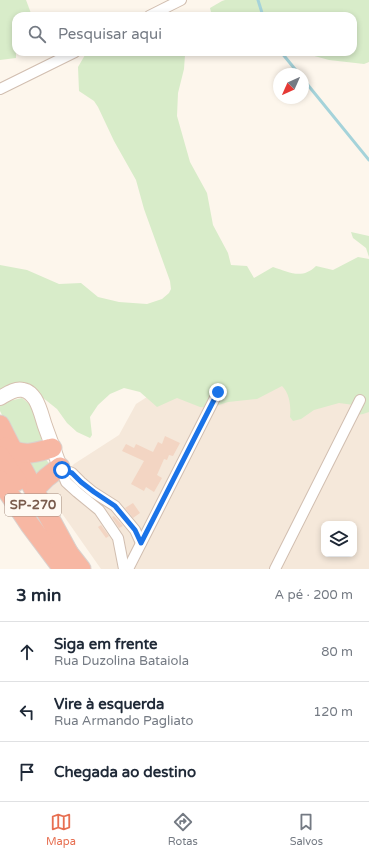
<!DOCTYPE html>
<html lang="pt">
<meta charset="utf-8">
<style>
:root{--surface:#fff;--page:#f6f6f7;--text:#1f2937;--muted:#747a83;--line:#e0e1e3;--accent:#e76f51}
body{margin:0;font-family:"Varela Round",sans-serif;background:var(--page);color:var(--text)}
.controls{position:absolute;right:12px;bottom:12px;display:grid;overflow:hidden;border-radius:8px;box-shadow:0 2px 6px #0003}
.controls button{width:36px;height:36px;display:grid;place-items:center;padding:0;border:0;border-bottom:1px solid var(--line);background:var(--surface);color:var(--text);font:20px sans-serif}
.compass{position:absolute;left:273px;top:68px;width:36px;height:36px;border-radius:50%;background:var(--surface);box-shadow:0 2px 6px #0003;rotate:225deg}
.stop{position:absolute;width:12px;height:12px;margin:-9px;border:3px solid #1a73e8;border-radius:50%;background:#fff}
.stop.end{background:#1a73e8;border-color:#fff;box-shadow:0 1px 4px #0008}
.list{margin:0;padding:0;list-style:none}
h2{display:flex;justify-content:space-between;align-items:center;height:52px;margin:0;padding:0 16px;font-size:17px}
h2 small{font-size:13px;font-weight:400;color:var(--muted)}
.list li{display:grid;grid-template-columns:26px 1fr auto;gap:12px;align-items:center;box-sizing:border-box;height:60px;padding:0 16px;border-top:1px solid var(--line)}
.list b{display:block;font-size:15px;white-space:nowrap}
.list p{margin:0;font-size:13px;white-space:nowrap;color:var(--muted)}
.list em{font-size:13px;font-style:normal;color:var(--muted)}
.icon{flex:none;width:22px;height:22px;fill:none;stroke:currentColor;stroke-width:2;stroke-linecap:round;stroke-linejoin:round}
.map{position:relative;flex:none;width:369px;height:569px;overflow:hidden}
.search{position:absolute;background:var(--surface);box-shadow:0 2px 6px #0003;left:12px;right:12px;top:12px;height:44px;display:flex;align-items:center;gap:10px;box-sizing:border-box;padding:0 14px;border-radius:12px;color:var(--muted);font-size:15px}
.sheet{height:232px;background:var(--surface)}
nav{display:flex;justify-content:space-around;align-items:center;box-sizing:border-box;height:56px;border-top:1px solid var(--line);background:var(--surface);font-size:11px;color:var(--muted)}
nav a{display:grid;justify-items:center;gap:2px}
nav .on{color:var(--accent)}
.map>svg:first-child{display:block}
.residential{fill:#f5e8da;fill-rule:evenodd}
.green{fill:#d8ecc9}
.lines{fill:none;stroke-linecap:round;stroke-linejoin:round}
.stream{stroke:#a5d3da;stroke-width:3}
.building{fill:#f3d5c3}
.street-casing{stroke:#d1beb0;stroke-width:12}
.secondary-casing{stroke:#d6c0b0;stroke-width:16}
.highway-casing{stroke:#dad1cd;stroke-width:21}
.street{stroke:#fff;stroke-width:10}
.secondary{stroke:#fff;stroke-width:14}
.highway{stroke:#f7b7a3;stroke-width:19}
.route{stroke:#1a73e8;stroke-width:5}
.labels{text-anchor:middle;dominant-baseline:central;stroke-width:3;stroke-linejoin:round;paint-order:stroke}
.shield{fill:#fffaf3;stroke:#a28b7f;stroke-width:1}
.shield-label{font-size:13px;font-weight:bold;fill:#7a5c4d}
</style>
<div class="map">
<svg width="369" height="569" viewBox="0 0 369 569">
<rect width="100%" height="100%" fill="#fdf6ec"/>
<path class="residential" d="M200,363L369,375V569H101L47,492L74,464L119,435L136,404ZM324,524H354V554H324Z"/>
<g class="green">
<path d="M0,0H26L32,16H16V58L0,60Z"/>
<path d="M225,0H369V62L364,64L329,60L300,52H353V16H212L210,8L222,1Z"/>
<path d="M90,52H183L185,55L184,69L178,93L177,116L190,162L207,193L213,225L228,253L231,265L247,266L254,278L273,267C289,272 302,280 316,266L333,270L358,257L369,259V412L363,414L357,415L354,405L339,403L314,410L301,419L293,421L290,417C291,407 290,394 282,386L257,399L228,402L210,408L200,407L177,398L157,407L140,392L124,388L110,394L98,405L90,417L92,435L90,438L77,432L67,423L57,409L42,397L33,392L11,398L9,401L22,398L33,407L39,427L42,442L40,444L17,445L0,411V265L27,270L59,284L81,283L98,297L119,302L147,304L162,299L169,293L171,289L170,281L144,209L136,180L114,141L98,107L94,101L79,91L78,67L85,55Z"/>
<path d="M351,232L369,236V257L366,248L353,238Z"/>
<path d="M21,458H45L53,469L33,480Z"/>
</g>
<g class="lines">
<g class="stream">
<path d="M258,0L263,16"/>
<path d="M281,52L299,74"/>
<path d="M303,79L369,160"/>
</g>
</g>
<g class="building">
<path d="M165,436L180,443L173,456L169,455L167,460L164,459L157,475L162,478L154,492L146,487L144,491L131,484L144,461L122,451L126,444L134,448L136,444L153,452L158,442L162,444Z"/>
<path d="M133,503L140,513L133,518L125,508Z"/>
<path d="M114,516L123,526L119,528L112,517Z"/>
<path d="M101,525L109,536L106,538L98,527Z"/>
</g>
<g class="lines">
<g class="street-casing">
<g id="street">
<path d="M149,16L181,0"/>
<path d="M0,89L75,52"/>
<path d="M60,467L66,482L77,492L99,510L118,538L124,569"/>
<path d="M62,469L72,473L81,482L93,492L115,506L135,530L141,543"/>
<path d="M128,569L218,392"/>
<path d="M275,569L360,400"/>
</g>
</g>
<g class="secondary-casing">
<path id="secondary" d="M0,398C7,394 15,388 23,390C29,391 32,395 35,399C40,407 42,417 45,426C50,440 55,453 60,467"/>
</g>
<g class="highway-casing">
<g id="highway">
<path d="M0,425C21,468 45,509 68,552"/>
<path d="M6,447C23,457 35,453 52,448"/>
<path d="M0,456L17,481"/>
<path d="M0,480L30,525L63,569"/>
<path d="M34,490L46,478L60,467"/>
<path d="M60,542L81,569"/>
</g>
</g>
<use href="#street" class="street"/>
<use href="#secondary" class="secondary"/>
<use href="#highway" class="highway"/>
</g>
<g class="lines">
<path class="route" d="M62,470L72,473L81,482L94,492L115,506L135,530L141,543L218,392"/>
</g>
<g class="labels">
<rect class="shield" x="5" y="494" width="56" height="22" rx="3"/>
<g class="shield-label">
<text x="33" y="505">SP-270</text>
</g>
</g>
</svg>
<div class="controls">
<button><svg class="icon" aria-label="layers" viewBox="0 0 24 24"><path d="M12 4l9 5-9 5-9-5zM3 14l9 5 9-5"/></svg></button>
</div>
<svg class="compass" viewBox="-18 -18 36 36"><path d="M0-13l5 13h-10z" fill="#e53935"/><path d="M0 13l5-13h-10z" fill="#747a83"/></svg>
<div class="stop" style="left:62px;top:470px"></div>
<div class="stop end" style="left:218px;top:392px"></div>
<div class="search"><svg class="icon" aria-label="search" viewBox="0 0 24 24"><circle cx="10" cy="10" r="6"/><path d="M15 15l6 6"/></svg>Pesquisar aqui</div>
</div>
<section class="sheet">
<h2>3 min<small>A pé · 200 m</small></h2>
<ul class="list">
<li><svg class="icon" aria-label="ahead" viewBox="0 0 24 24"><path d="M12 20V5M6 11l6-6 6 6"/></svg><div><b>Siga em frente</b><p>Rua Duzolina Bataiola</p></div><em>80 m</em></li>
<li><svg class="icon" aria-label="left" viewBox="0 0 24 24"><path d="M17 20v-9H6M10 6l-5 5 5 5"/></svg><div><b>Vire à esquerda</b><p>Rua Armando Pagliato</p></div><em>120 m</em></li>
<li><svg class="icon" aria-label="arrive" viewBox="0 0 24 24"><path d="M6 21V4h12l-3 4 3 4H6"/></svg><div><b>Chegada ao destino</b></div></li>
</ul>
</section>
<nav>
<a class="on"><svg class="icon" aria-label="map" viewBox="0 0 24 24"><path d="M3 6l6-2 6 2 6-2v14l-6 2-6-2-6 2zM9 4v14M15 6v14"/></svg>Mapa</a>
<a><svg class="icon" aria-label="directions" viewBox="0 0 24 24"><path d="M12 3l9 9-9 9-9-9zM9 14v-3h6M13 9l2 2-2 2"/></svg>Rotas</a>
<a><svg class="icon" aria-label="saved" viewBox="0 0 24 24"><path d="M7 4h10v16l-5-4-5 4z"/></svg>Salvos</a>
</nav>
